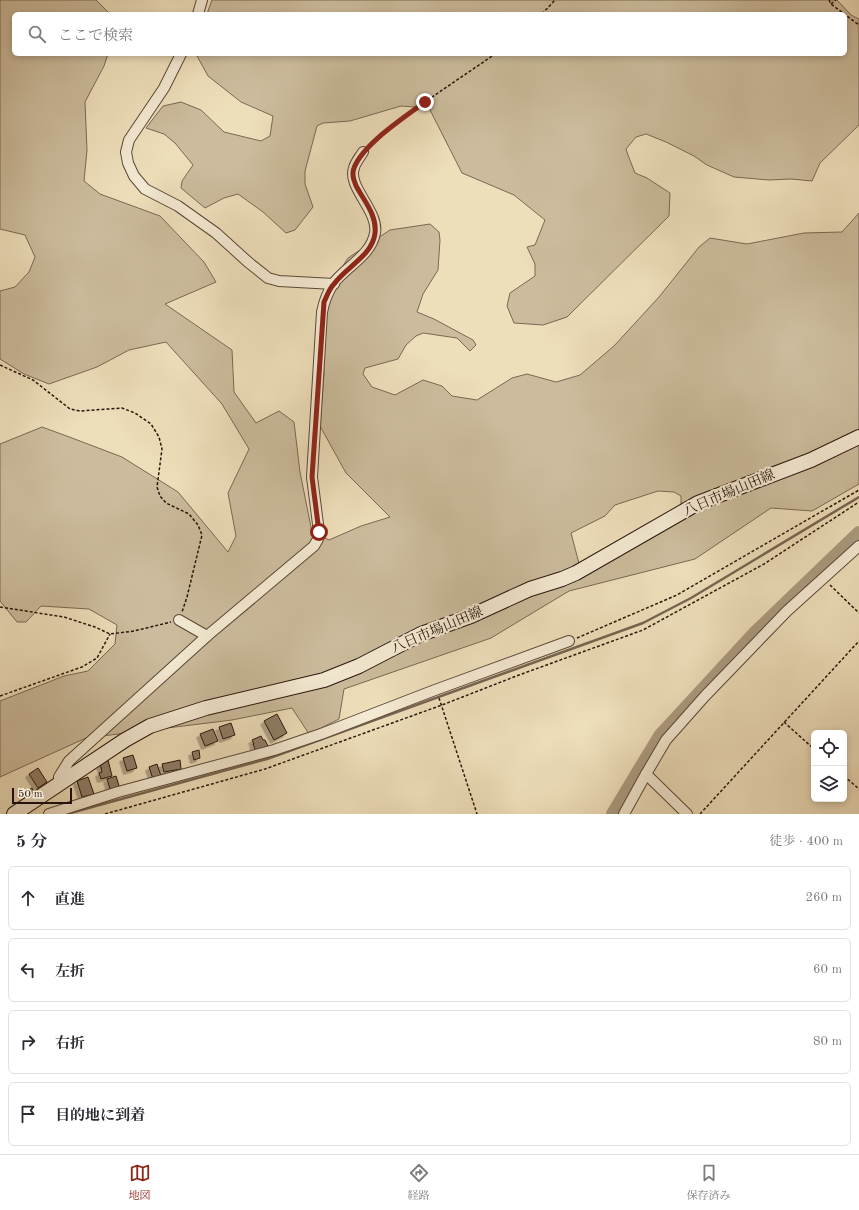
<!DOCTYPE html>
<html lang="ja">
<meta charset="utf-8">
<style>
:root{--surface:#fff;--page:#f2f2f3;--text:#2b2b33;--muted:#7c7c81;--line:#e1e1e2;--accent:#8f2418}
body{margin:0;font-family:"Old Standard TT","Noto Serif JP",serif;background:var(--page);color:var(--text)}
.controls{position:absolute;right:12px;bottom:12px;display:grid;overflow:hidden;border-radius:6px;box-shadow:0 2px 6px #0003}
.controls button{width:36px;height:36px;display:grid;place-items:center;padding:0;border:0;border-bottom:1px solid var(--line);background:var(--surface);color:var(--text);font:20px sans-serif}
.scale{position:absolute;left:12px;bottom:10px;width:60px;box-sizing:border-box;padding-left:4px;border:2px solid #28140b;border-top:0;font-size:11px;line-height:14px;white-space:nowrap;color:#28140b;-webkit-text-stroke:3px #f4ead3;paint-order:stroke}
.stop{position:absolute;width:12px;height:12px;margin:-9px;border:3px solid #8f2418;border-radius:50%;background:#fff}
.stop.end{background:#8f2418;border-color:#fff;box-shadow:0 1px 4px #0008}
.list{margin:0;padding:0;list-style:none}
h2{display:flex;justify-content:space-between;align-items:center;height:52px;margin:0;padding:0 16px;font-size:17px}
h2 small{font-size:13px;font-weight:400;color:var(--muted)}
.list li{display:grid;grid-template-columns:26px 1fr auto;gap:12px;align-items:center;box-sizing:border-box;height:64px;margin:0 8px 8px;padding:0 8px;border:1px solid var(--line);border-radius:6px}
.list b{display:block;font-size:15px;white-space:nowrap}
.list em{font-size:13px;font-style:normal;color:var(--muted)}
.icon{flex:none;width:22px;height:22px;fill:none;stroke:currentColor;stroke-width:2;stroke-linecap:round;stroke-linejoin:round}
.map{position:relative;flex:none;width:859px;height:814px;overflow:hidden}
.search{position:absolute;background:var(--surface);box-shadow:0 2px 6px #0003;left:12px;right:12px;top:12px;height:44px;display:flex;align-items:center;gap:10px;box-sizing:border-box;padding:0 14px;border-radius:6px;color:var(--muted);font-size:15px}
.sheet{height:340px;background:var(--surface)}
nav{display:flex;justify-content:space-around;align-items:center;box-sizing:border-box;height:56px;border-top:1px solid var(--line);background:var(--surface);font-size:11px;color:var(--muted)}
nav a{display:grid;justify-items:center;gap:2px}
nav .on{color:var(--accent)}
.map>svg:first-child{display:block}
.green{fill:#ccbc9d;stroke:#7a6854;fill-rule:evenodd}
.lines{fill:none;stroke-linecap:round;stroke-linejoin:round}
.stream{stroke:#776451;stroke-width:2.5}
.river{stroke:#ab9a7f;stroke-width:14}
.building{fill:#8f7e67;stroke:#28140b;filter:url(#shadow)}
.minor-casing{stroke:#5a4737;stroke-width:12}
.secondary-casing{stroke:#28140b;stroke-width:16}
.path{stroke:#28140b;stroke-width:1.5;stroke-dasharray:3 2;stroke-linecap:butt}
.minor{stroke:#f4ead3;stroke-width:10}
.secondary{stroke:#f4ead3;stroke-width:14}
.route{stroke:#8f2418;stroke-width:5}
.labels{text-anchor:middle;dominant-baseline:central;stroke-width:4;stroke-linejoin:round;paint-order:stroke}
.street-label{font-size:14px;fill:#28140b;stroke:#f4ead3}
</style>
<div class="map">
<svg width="859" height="814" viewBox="0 0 859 814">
<defs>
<filter id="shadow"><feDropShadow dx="-3.5" dy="3.5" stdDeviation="0" flood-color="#0004"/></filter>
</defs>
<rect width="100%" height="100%" fill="#eedfbb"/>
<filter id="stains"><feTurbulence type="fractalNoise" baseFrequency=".005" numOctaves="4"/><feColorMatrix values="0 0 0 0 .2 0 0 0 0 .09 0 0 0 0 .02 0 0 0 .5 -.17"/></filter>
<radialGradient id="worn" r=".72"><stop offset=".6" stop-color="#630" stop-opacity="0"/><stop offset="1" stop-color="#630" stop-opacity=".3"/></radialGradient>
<g class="green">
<path d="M0,0H96L110,14H14V54H108L104,66L85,102L87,150L84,181L100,194L160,216L204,262L216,282L165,304L232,350L234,392L256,423L279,411L294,422L300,472L312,532L329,540L361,526L390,517L346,473L320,426L324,374L322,298L348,258L390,230L430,224L439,232L440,240L438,270L423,294L417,312L434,319L473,340L476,345L470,351L457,338L423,333L416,336L406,345L398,359L365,368L363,374L372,387L395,395L423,380L442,386L452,396L477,400L512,378L527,374L556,382L580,375L614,346L659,297L699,247L710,238L747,244L804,233L842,232L859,213V484L812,511L771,508L695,559L569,591L491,638L344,689L339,719L309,734L292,708L232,720L86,738L0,777V701L64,676L88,671L115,644L117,625L89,609L41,606L26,622H17L0,601V444L42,427L72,438L122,457L178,492L228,552L236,536L228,493L249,449L222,404L166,342L129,350L97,367L49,384L24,374L0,359V291L15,287L29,272L35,257L25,235L0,229ZM658,491L674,492L681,496V506L581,571L571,533L605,516L615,505Z"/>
<path d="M212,0H837L851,15L859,19V125L820,163L812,181L791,179L769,180L734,177L707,165L694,156L666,142L646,134L636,137L626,149L628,155L635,173L647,178L670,193L669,216L567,317L543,325L514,323L507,306L510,293L535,276V264L527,247L535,245L545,220L514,195L462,173L429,108L401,106L350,121L323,123L317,126L305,171V184L313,207L295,230L286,233L263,212L238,194L224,198L205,208L181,188L182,181L193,165L175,143L164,134L146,128L163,106L181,102L201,110L224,132L261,141L270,136L273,116L241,102L208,76L196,54H845V14H207Z"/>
</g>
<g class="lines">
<path class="stream" d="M67,814L267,759L643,623L691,598L859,497"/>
<path class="river" d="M613,814L660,736L755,633L859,533"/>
</g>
<g class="building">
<path d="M277,714L287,733L274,740L264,721Z"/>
<path d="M231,723L235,735L223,739L219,727Z"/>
<path d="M213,729L218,741L205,746L200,734Z"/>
<path d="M261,736L263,740H265L268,746L256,751L253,744H254L252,740Z"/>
<path d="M199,750L200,758L194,760L192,752Z"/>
<path d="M133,755L137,768L127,771L123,758Z"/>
<path d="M108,760L112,776L101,779L99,773L102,772L100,763Z"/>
<path d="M180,760L181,769L164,772L162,764Z"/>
<path d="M157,764L161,776L153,779L149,767Z"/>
<path d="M38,768L47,782L38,788L29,774Z"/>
<path d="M116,776L120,789L111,792L107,779Z"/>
<path d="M88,777L94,794L82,797L77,781Z"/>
<path d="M32,788L34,793L29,796L26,792Z"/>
</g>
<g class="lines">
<g class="minor-casing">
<g id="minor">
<path d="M198,14L202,0"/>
<path d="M181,54L164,88L129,140L126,152L128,163L134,176L145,189L178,206L216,233L248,262L268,278L279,281L334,284"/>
<path d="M179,620L207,636"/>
<path d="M646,774L687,814"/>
<path d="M59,784V777L69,761L207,636L314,546L318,539L319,532L312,477L322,312C324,302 327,293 333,284C345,267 371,256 375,233C379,211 347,187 354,168C355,163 360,157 363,152"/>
<path d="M49,814L118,792L274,750L321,734L435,690L569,641"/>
<path d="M624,814L646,774L666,740L705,696L787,611L859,546"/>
</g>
</g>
<g class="secondary-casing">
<path id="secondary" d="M14,814L125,740L150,726L206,708L324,680L359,666L421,634L471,616L530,589L562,579L576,573L698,503L811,460L859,437"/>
</g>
<g class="path">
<path d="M829,0L831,4L859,25"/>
<path d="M831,4L836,0"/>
<path d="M542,14L555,0"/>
<path d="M369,147C408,111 452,84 495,54"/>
<path d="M0,365L33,380L70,409L80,411L122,408L135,413L151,424L159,437L162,449L157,487L160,496L166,503L189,514L198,525L202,535L187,597L182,612"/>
<path d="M830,585L859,613"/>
<path d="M0,607L64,617L95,627L110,634L134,631L171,622"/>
<path d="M577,638L677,595L859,490"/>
<path d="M0,696L82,667L97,658L110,634"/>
<path d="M439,698L477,814"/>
<path d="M784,722L814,749"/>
<path d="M844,776L859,789"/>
<path d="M105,814L265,769L442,705L519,675L643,630L764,564L859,502"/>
<path d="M700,814L859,641"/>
</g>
<use href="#minor" class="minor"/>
<use href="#secondary" class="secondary"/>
</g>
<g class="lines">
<path class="route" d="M319,532L312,477L324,302C327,296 329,289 334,284C346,267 373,255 375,233C377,217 366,203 359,191C355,185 351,175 354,168C363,144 405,117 425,102"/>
</g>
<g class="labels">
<g class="street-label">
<text transform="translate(729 493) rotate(-23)">八日市場山田線</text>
<text transform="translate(437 630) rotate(-23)">八日市場山田線</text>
</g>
</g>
<rect width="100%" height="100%" filter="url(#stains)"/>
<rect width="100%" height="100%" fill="url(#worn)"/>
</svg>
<div class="controls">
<button><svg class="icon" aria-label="locate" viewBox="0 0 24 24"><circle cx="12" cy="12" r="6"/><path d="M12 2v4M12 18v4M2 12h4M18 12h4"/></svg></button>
<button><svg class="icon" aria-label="layers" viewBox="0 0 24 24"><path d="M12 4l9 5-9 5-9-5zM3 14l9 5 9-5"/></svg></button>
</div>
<div class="scale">50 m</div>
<div class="stop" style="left:319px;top:532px"></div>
<div class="stop end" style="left:425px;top:102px"></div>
<div class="search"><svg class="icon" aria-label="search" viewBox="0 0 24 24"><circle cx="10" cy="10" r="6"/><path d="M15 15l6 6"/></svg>ここで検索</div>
</div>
<section class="sheet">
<h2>5 分<small>徒歩 · 400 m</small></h2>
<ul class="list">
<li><svg class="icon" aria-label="ahead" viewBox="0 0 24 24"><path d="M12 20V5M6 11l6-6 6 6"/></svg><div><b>直進</b></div><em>260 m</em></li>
<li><svg class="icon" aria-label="left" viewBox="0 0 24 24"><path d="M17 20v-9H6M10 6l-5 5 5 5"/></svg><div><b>左折</b></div><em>60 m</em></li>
<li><svg class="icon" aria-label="right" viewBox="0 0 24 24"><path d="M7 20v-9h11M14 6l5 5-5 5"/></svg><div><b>右折</b></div><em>80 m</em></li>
<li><svg class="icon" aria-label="arrive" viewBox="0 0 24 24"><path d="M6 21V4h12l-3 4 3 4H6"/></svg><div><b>目的地に到着</b></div></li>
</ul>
</section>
<nav>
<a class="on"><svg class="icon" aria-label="map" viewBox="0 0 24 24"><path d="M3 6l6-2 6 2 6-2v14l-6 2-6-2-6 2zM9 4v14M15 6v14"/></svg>地図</a>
<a><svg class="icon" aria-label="directions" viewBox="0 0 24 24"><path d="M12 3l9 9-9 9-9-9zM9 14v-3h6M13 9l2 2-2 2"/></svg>経路</a>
<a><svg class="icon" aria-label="saved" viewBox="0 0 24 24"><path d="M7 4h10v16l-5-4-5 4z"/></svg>保存済み</a>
</nav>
